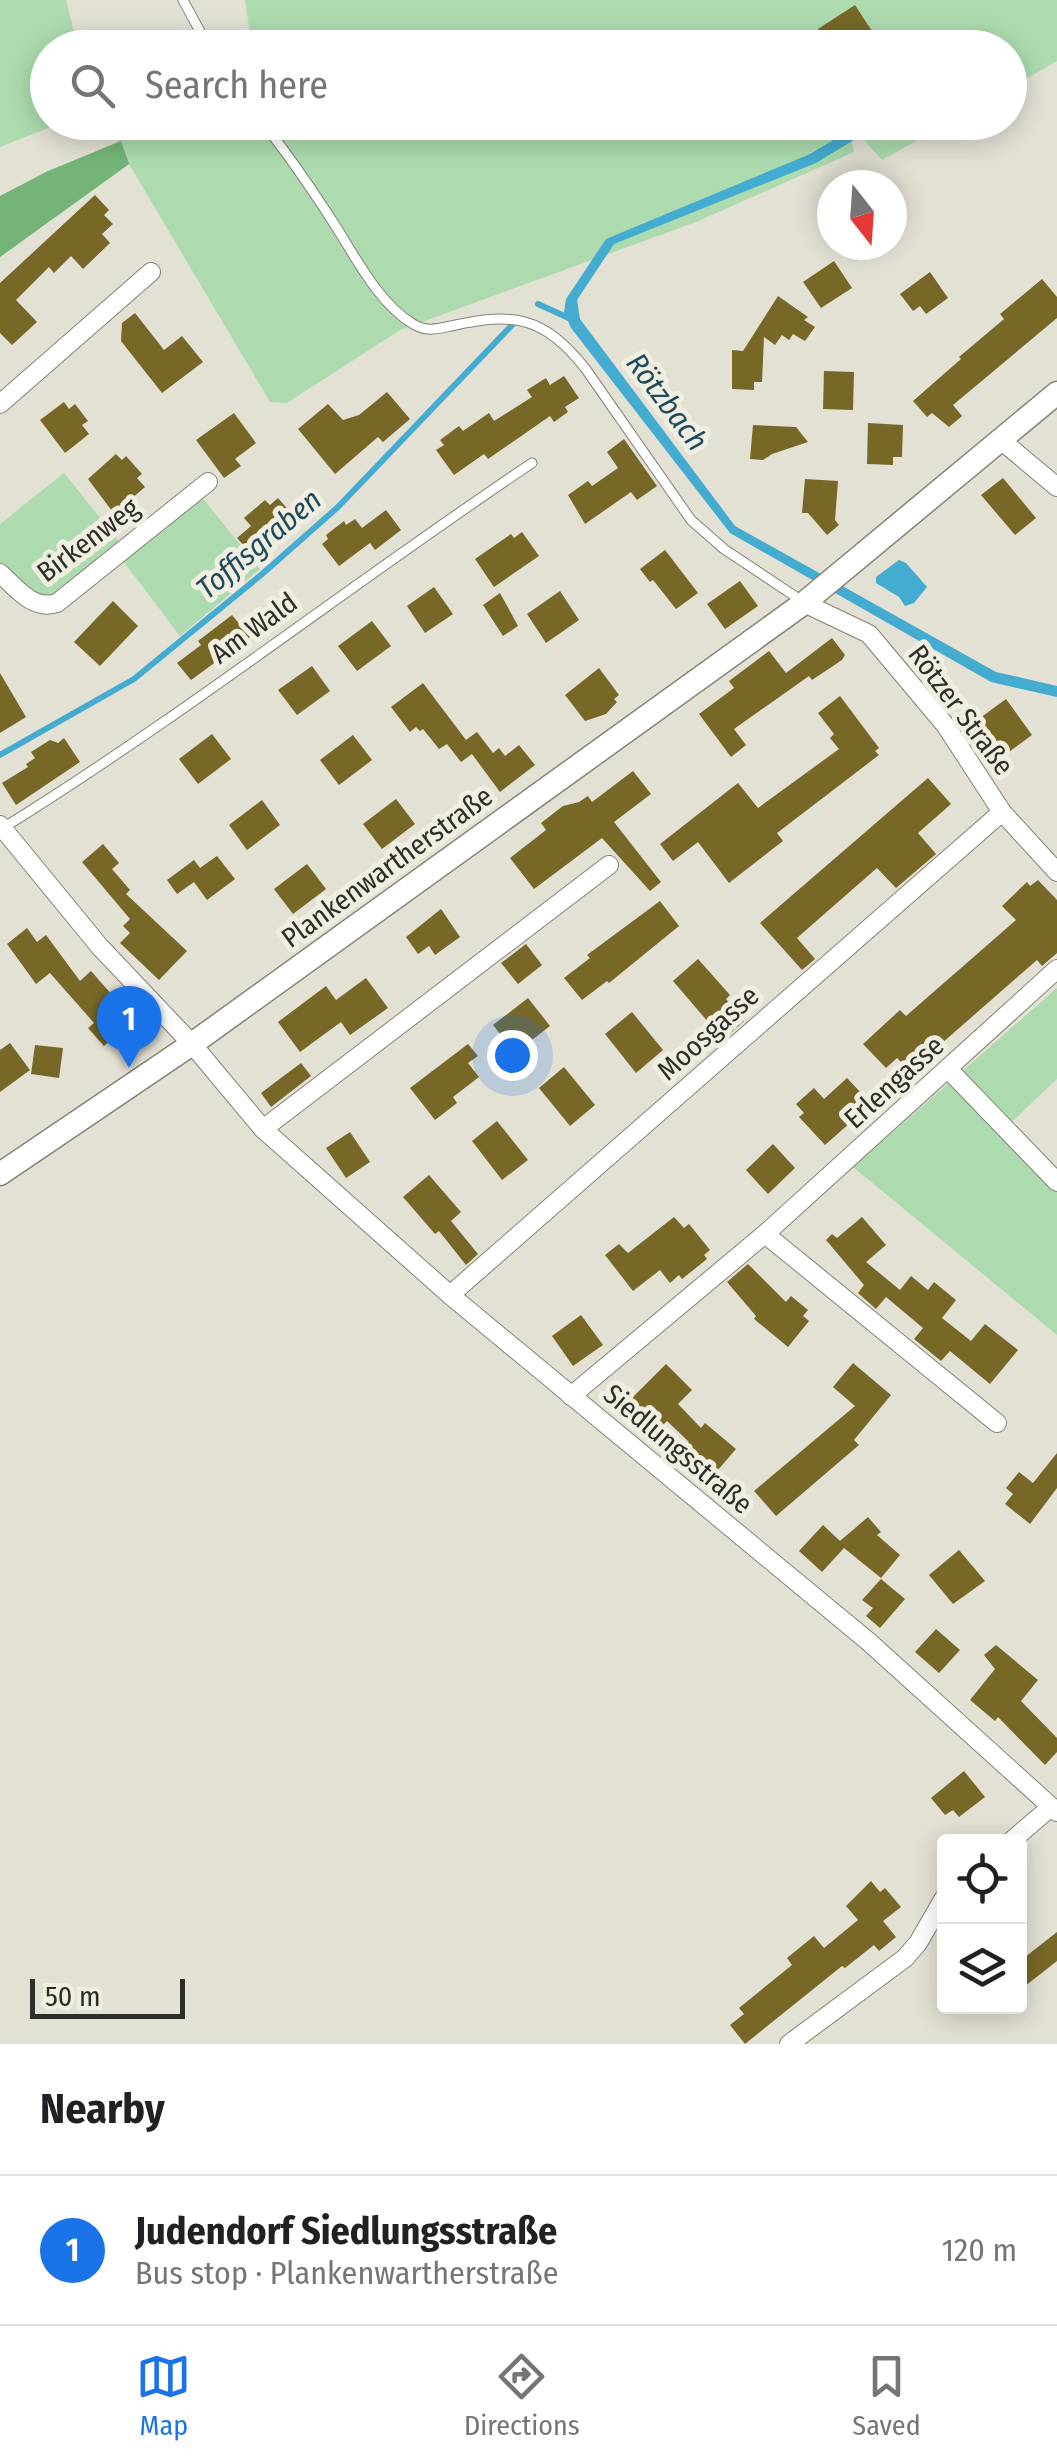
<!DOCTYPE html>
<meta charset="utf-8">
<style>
:root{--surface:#fff;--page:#f6f6f6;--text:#202124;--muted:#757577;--line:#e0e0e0;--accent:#1a73e8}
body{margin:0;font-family:"Fira Sans Condensed",sans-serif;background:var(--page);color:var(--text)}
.controls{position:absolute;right:30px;bottom:30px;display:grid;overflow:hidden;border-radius:10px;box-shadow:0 5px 25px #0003}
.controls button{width:90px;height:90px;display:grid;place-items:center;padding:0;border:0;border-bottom:2px solid var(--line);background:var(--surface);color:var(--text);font:50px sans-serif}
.compass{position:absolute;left:817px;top:170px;width:90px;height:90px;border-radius:50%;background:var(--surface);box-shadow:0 5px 25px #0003;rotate:163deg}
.scale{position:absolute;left:30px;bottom:25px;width:155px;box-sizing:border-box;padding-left:10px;border:5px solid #2e2d28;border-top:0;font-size:28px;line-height:35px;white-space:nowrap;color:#2e2d28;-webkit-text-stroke:8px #f0ede1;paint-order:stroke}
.you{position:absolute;left:512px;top:1055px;width:35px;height:35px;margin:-25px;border:8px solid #fff;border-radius:50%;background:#1a73e8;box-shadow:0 0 0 15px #1a73e833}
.badge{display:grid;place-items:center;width:65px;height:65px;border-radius:50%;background:var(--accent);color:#fff;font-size:32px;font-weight:700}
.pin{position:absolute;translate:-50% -82px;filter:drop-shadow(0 2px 5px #0008)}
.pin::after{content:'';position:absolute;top:52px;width:35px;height:30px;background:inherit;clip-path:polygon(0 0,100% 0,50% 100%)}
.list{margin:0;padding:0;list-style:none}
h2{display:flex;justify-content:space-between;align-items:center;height:130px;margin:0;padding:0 40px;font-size:42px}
h2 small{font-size:32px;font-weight:400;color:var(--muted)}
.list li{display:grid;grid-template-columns:65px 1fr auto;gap:30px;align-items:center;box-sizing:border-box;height:150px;padding:0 40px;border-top:2px solid var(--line)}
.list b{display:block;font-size:38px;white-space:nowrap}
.list p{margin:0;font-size:32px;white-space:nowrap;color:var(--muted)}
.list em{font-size:32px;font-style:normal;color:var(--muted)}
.icon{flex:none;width:55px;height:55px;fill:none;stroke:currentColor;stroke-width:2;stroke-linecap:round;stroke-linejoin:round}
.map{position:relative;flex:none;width:1057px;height:2044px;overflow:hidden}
.search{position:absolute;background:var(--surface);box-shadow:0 5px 25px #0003;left:30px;right:30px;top:30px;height:110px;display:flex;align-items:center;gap:25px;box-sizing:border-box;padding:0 35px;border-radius:55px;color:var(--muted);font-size:38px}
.sheet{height:280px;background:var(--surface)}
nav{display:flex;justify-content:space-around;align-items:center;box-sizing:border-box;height:140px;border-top:2px solid var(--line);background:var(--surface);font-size:28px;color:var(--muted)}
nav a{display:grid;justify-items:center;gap:5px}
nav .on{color:var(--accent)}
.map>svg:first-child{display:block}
.green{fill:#addbaf}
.forest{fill:#75b478}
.water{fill:#45acd1}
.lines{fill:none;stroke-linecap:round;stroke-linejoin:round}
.stream{stroke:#45acd1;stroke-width:6}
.building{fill:#776827}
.service-casing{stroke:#848176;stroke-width:11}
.minor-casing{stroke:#848176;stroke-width:20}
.secondary-casing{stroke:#848176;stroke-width:25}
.service{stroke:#fff;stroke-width:9}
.minor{stroke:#fff;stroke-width:18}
.secondary{stroke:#fff;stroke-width:22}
.labels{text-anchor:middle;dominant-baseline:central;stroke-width:10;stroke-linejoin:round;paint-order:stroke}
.street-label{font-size:28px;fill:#2e2d28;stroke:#f0ede1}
.water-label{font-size:30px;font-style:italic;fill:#1f4b5b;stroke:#f0ede1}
</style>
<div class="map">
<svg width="1057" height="2044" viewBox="0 0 1057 2044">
<rect width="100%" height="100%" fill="#e3e0d4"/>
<g class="green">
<path d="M0,0H66L78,47L48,48V122L61,123L0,147Z"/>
<path d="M245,0H1057V61L1010,88V48L252,47Z"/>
<path d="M158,123H948L882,160L848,123L854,152L696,222L400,330L287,403L270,402L129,164L0,257V196Z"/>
<path d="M64,473L121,544C100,561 58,611 29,593C19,586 9,574 0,566V524Z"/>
<path d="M200,495L260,569L180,636L121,558Z"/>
<path d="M1057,988V1079L1000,1133L1057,1192V1335L853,1167Z"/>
</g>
<path class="forest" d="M121,141L129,164L0,257V196L48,171Z"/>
<g class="water">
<path d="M862,123H882L816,163L614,244L577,300L580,319L735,526L996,672L1057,686V697L991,682L730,533L571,328L564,312L566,299L606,239L810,154Z"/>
<path d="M899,560L906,563L927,587L914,603L905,606L899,597L876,583V577Z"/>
</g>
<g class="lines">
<g class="stream">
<path d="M538,304L573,320"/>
<path d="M0,755L134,679L261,575L338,507L513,324"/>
</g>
</g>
<g class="building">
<path d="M855,5L883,48H830L818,29Z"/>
<path d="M95,195L109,210L104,215L113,224L102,234L110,243L83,269L71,256L54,273L49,267L16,300L37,322L12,345L0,333V283Z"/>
<path d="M834,261L852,288L821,308L803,282Z"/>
<path d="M930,272L948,298L926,314L920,306L913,311L900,294Z"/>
<path d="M1042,279L1057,297V318L953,405L962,416L949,427L932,413L927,417L913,401L961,359L959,357L1004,319L1000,314Z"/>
<path d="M778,296L808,317L804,320L815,327L805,341L793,334L789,340L782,335L775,345L764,337L762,382H754V390L732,389V350L743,351Z"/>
<path d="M135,313L164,350L182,336L203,362L162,393L121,341L122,323Z"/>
<path d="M824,371L854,372L853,410L823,409Z"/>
<path d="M564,376L579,398L565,407L568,412L554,422L550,416L488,459L484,454L454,475L436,450L444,445L440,440L459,426L463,431L489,413L494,421L532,397L527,390L546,378L550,385Z"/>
<path d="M387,392L410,419L383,442L378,437L335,474L298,429L328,404L343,420L359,415Z"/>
<path d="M64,402L69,409L75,404L88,421L82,425L89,434L65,453L40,420Z"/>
<path d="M234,413L256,443L235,459L241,466L224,478L196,440Z"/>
<path d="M868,423L903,425L902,457H893V465L867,464Z"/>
<path d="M753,425L796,427L808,442L772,454L763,460L750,459Z"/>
<path d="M624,439L657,486L637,500L631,492L585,524L568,495L588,481L592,486L618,468L607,452Z"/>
<path d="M116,454L122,460L126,456L142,474L137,478L145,487L117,511H112L88,479Z"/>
<path d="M1003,478L1036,518L1015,535L981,495Z"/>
<path d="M805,479L838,481L835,520L839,525L827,535L808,513H802Z"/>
<path d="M278,498L299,522L253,556L237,538L251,526L244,518L265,500L270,505Z"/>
<path d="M386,510L401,530L375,550L370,543L339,566L322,544L328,539L326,535L344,521L346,525L355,519L362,528Z"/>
<path d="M522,532L539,556L494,587L475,559L511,534L514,538Z"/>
<path d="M665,550L698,593L676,609L653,580L650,582L640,569Z"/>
<path d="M740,581L758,606L725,629L707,604Z"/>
<path d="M434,587L453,614L425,633L407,606Z"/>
<path d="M560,591L579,620L546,643L527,614Z"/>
<path d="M500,593L518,626L503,636L483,605Z"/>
<path d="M113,601L138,626L100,666L74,642Z"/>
<path d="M232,615L250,637L191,680L177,663L201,645L198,641Z"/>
<path d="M372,621L391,646L357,671L338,646Z"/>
<path d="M832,638L845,655L842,660L812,680L809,676L734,729L746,745L731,757L699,714L734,688L729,681L769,651L786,673Z"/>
<path d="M312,666L330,691L297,715L278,690Z"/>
<path d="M599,668L619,695L614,699L617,702L606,714L585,721L565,695Z"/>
<path d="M0,673L26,717L0,733Z"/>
<path d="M423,683L466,740L477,732L493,753L499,748L505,756L519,745L535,765L500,792L472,754L461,762L447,744L439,749L423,729L420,731L416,727L410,732L391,707Z"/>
<path d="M840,696L879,748L875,751L879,755L777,833L783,841L729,883L698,842L673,861L660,844L738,783L758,808L839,749L830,738L834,734L818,713Z"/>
<path d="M1006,699L1032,735L1002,757L976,721Z"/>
<path d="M212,734L231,759L198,784L179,759Z"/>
<path d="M353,735L372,760L339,785L320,760Z"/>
<path d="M64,738L80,762L16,805L2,783L28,767L26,764L35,758L31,752L50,740L58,743Z"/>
<path d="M633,771L651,794L614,822L661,882L650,891L602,838L534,889L510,858L546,830L541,823L563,806L579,802L588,796L592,802Z"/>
<path d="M928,778L951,804L918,833L936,854L896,888L877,868L830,909L797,938L815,959L802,970L760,923Z"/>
<path d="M396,799L415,824L382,849L363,824Z"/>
<path d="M262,800L280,825L247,850L229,825Z"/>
<path d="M103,844L119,863L112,869L130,890L126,894L187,951L159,980L120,943L130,933L123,926L130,919L82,862Z"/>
<path d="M217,856L235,879L207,900L194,882L177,894L167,880L194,860L200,868Z"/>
<path d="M307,864L326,889L293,914L274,889Z"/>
<path d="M1038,880L1057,900V953L1042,966L1037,960L910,1071L897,1058L886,1068L863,1044L900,1010L906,1016L1016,920L1002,906L1027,882L1030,886Z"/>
<path d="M660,901L679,926L609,983L607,981L582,1000L564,978L590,958L587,955Z"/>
<path d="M441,909L460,937L435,955L429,946L418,954L406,937Z"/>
<path d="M27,928L37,942L46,935L80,981L91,971L134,1020L104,1046L88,1028L94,1023L50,973L36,984L7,944Z"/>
<path d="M526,944L542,965L518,984L501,963Z"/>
<path d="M698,959L730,995L726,999L744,1021L718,1044L710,1034L715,1030L673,981Z"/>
<path d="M366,978L388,1008L350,1035L341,1022L300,1052L278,1022L326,986L336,1000Z"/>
<path d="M528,998L550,1026L515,1053L493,1025Z"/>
<path d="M632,1012L663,1050L636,1073L605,1034Z"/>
<path d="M10,1043L30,1070L0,1092V1050Z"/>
<path d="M468,1044L478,1056L468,1063L479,1077L453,1097L457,1103L435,1120L410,1088Z"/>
<path d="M35,1045L63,1048L59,1078L31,1074Z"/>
<path d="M301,1063L311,1076L271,1107L261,1093Z"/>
<path d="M564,1067L595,1105L570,1126L539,1088Z"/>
<path d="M847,1078L864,1096L861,1099L868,1107L825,1145L799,1117L804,1113L796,1104L814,1088L824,1099Z"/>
<path d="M497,1121L528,1160L502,1180L472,1141Z"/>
<path d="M350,1132L370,1162L346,1178L326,1148Z"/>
<path d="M773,1144L795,1168L768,1194L746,1170Z"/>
<path d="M429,1175L461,1212L451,1221L478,1254L466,1265L439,1231L435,1234L403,1197Z"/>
<path d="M674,1217L684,1228L689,1224L710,1250L704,1255L707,1259L682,1279L679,1275L670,1283L660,1270L633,1291L605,1255L619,1244L628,1253Z"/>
<path d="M862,1217L886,1245L866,1262L900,1290L911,1276L928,1290L934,1282L956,1300L942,1318L971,1341L985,1324L1018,1350L990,1384L950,1351L941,1361L914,1339L923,1328L886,1297L876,1309L858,1293L864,1285L826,1240L832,1234L837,1238Z"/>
<path d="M748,1264L786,1302L791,1296L808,1310L803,1316L809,1321L788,1347L754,1319L756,1316L727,1282Z"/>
<path d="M581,1315L603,1345L573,1366L552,1336Z"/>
<path d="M853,1363L891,1395L854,1440L859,1445L776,1516L754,1491L855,1406L833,1387Z"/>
<path d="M666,1364L692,1390L678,1404L701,1428L705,1423L736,1449L711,1478L680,1452L689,1442L667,1421L659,1429L630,1400Z"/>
<path d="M1057,1453V1488L1030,1524L1005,1504L1013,1494L1006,1488L1019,1472L1033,1483Z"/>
<path d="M868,1517L881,1532L877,1535L900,1555L881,1578L844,1548L822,1572L799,1551L823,1525L840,1541Z"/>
<path d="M959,1550L985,1581L953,1604L929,1575Z"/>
<path d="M881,1579L905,1599L880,1628L866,1616L873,1608L862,1600Z"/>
<path d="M936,1629L960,1650L939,1673L915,1652Z"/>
<path d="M996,1645L1038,1680L1021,1701L1057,1738V1752L1045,1765L998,1717L995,1721L970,1700L995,1669L984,1655Z"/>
<path d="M964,1771L985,1797L959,1817L953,1810L945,1815L931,1798Z"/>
<path d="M871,1881L880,1892L885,1888L901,1907L883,1921L896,1937L879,1951L874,1945L845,1968L842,1966L745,2044L730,2025L744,2014L739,2008L792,1965L787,1958L814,1936L824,1948L858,1920L846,1906Z"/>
<path d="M1057,1932V1961L1020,1990V1961Z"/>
</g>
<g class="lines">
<g class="service-casing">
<g id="service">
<path d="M183,0L209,48"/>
<path d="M262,122C288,154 311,188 333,222C355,256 378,303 413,324C426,332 437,329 451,326C514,312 543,316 585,368L691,520L724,549L802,601"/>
<path d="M3,828C185,715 354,582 532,463"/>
</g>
</g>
<g class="minor-casing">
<g id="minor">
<path d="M0,404L151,272"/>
<path d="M1002,441L1057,487"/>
<path d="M0,573C16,588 33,611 57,603L208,482"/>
<path d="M804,603L869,634L946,726L1002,812L1057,872"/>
<path d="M0,825L100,947L192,1044L263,1129L450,1295L869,1642L1057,1812"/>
<path d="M949,1070L1057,1182"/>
<path d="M263,1129L609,865"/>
<path d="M765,1234L997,1423"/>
<path d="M450,1295L1002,812"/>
<path d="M571,1396L765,1234L1057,969"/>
<path d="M1010,1842L1051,1807"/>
<path d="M789,2044L905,1958L918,1943L944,1898"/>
</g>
</g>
<g class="secondary-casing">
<path id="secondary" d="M0,1174L192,1044L804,603L1057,393"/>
</g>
<use href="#service" class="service"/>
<use href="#minor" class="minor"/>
<use href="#secondary" class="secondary"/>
</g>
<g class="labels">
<g class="street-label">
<text transform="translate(88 540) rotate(-37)">Birkenweg</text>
<text transform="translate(254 628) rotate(-36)">Am Wald</text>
<text transform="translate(961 710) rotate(53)">Rötzer Straße</text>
<text transform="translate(387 867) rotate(-36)">Plankenwartherstraße</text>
<text transform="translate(708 1033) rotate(-42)">Moosgasse</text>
<text transform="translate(894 1082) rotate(-42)">Erlengasse</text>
<text transform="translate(678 1449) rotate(40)">Siedlungsstraße</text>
</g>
<g class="water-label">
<text transform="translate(667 402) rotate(53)">Rötzbach</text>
<text transform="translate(259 544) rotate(-40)">Toffisgraben</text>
</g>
</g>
</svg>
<div class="controls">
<button><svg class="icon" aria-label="locate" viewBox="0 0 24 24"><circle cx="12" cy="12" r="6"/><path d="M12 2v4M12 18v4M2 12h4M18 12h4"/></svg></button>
<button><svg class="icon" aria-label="layers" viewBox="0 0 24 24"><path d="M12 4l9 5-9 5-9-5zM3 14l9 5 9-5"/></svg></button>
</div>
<svg class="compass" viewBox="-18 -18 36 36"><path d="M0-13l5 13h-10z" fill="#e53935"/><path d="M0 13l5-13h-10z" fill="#757577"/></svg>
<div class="scale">50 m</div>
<div class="you"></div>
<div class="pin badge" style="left:129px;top:1068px">1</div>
<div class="search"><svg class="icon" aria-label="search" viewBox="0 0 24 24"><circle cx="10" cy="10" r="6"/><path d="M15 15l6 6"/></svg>Search here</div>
</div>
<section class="sheet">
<h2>Nearby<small></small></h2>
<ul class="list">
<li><span class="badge">1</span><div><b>Judendorf Siedlungsstraße</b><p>Bus stop · Plankenwartherstraße</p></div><em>120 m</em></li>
</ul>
</section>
<nav>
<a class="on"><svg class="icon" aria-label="map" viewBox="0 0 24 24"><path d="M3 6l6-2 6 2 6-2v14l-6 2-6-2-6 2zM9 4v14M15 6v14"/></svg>Map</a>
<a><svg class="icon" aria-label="directions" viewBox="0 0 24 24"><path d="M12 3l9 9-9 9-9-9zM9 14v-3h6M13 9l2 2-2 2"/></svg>Directions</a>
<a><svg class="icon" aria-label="saved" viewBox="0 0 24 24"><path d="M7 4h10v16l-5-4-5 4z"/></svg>Saved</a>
</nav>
